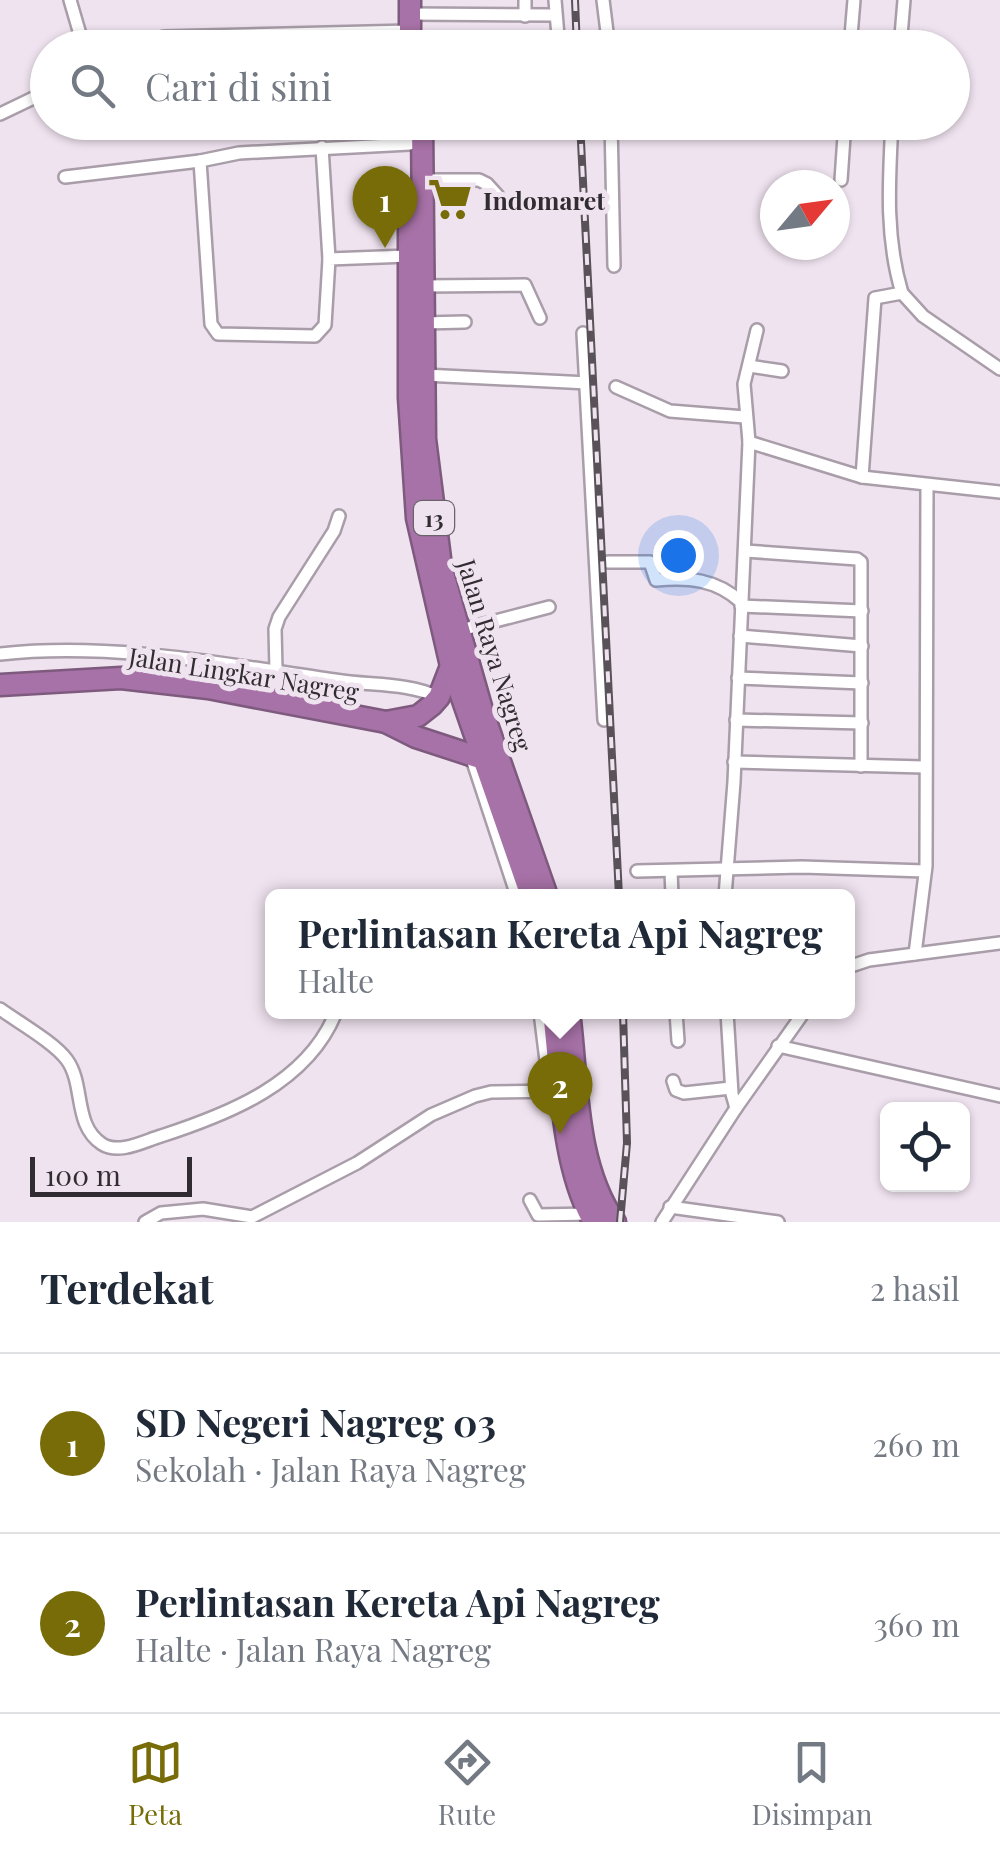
<!DOCTYPE html>
<html lang="id">
<meta charset="utf-8">
<style>
:root{--surface:#fff;--page:#f2f2f3;--text:#1f2937;--muted:#747a83;--line:#e0e1e3;--accent:#776c07}
body{margin:0;font-family:"Playfair Display",serif;background:var(--page);color:var(--text)}
.controls{position:absolute;right:30px;bottom:30px;display:grid;overflow:hidden;border-radius:15px;box-shadow:0 2px 8px #0004}
.controls button{width:90px;height:90px;display:grid;place-items:center;padding:0;border:0;border-bottom:2px solid var(--line);background:var(--surface);color:var(--text);font:50px sans-serif}
.compass{position:absolute;left:760px;top:170px;width:90px;height:90px;border-radius:50%;background:var(--surface);box-shadow:0 2px 8px #0004;rotate:61deg}
.scale{position:absolute;left:30px;bottom:25px;width:162px;box-sizing:border-box;padding-left:10px;border:5px solid #312c31;border-top:0;font-size:28px;line-height:35px;white-space:nowrap;color:#312c31;-webkit-text-stroke:8px #efe3ef;paint-order:stroke}
.you{position:absolute;left:678px;top:555px;width:35px;height:35px;margin:-25px;border:8px solid #fff;border-radius:50%;background:#1a73e8;box-shadow:0 0 0 15px #1a73e833}
.badge{display:grid;place-items:center;width:65px;height:65px;border-radius:50%;background:var(--accent);color:#fff;font-size:32px;font-weight:700}
.pin{position:absolute;translate:-50% -82px;filter:drop-shadow(0 2px 5px #0008)}
.pin::after{content:'';position:absolute;top:52px;width:35px;height:30px;background:inherit;clip-path:polygon(0 0,100% 0,50% 100%)}
.popup{position:absolute;left:265px;top:889px;width:590px;height:130px;box-sizing:border-box;display:grid;place-content:center;border-radius:15px;background:var(--surface);filter:drop-shadow(0 2px 8px #0005);font-size:32px;white-space:nowrap;color:var(--muted)}
.popup b{font-size:38px;color:var(--text)}
.popup::after{content:'';position:absolute;left:50%;top:100%;margin-left:-20px;border:20px solid transparent;border-top-color:var(--surface)}
.list{margin:0;padding:0;list-style:none}
h2{display:flex;justify-content:space-between;align-items:center;height:130px;margin:0;padding:0 40px;font-size:42px}
h2 small{font-size:32px;font-weight:400;color:var(--muted)}
.list li{display:grid;grid-template-columns:65px 1fr auto;gap:30px;align-items:center;box-sizing:border-box;height:180px;padding:0 40px;border-top:2px solid var(--line)}
.list b{display:block;font-size:38px;white-space:nowrap}
.list p{margin:0;font-size:32px;white-space:nowrap;color:var(--muted)}
.list em{font-size:32px;font-style:normal;color:var(--muted)}
.icon{flex:none;width:55px;height:55px;fill:none;stroke:currentColor;stroke-width:2;stroke-linecap:round;stroke-linejoin:round}
.map{position:relative;flex:none;width:1000px;height:1222px;overflow:hidden}
.search{position:absolute;background:var(--surface);box-shadow:0 2px 8px #0004;left:30px;right:30px;top:30px;height:110px;display:flex;align-items:center;gap:25px;box-sizing:border-box;padding:0 35px;border-radius:55px;color:var(--muted);font-size:38px}
.sheet{height:490px;background:var(--surface)}
nav{display:flex;justify-content:space-around;align-items:center;box-sizing:border-box;height:140px;border-top:2px solid var(--line);background:var(--surface);font-size:28px;color:var(--muted)}
nav a{display:grid;justify-items:center;gap:5px}
nav .on{color:var(--accent)}
.map>svg:first-child{display:block}
.lines{fill:none;stroke-linecap:round;stroke-linejoin:round}
.street-casing{stroke:#a89da8;stroke-width:16}
.highway-casing{stroke:#7e5a7e;stroke-width:25}
.street{stroke:#fff;stroke-width:11}
.highway{stroke:#a772a7;stroke-width:20}
.rail-casing{stroke:#595259;stroke-width:8}
.rail{stroke:#efe3ef;stroke-width:4;stroke-dasharray:11;stroke-linecap:butt}
.labels{text-anchor:middle;dominant-baseline:central;stroke-width:10;stroke-linejoin:round;paint-order:stroke}
.shield{fill:#efe3ef;stroke:#6a636a;stroke-width:2.5}
.shield-label{font-size:22px;font-weight:bold;fill:#312c31}
.poi-label{font-size:25px;font-weight:bold;fill:#312c31;stroke:#efe3ef;text-anchor:start}
.street-label{font-size:25px;fill:#312c31;stroke:#efe3ef}
</style>
<div class="map">
<svg width="1000" height="1222" viewBox="0 0 1000 1222">
<rect width="100%" height="100%" fill="#efe3ef"/>
<g class="lines">
<g class="street-casing">
<g id="street">
<path d="M70,0L84,48"/>
<path d="M525,0V16"/>
<path d="M555,0L559,48"/>
<path d="M603,0L609,48"/>
<path d="M410,14L555,15"/>
<path d="M123,48L164,37L410,31"/>
<path d="M850,48L854,0"/>
<path d="M900,48L904,0"/>
<path d="M0,114L48,91"/>
<path d="M611,122L614,266"/>
<path d="M892,122C889,181 885,237 902,293"/>
<path d="M322,147L329,259"/>
<path d="M65,177L200,161"/>
<path d="M422,180H479L487,184L498,196"/>
<path d="M841,180L845,122"/>
<path d="M408,256L329,259L325,325L315,336L218,334L211,324L200,161L239,153L410,144"/>
<path d="M423,286L525,285L540,318"/>
<path d="M423,323L465,322"/>
<path d="M757,330L744,384L749,442L862,477L1000,492"/>
<path d="M583,333L604,720"/>
<path d="M749,366L782,371"/>
<path d="M424,375L588,383"/>
<path d="M616,387L670,411L745,417"/>
<path d="M862,477L875,298L902,293L923,316L1000,369"/>
<path d="M745,551L857,559L861,562V766"/>
<path d="M608,562H650L656,580C688,577 716,579 741,602"/>
<path d="M741,606L862,611"/>
<path d="M457,631L549,607"/>
<path d="M740,636L862,646"/>
<path d="M0,654C112,642 224,664 335,680C371,686 405,682 439,697"/>
<path d="M276,670L275,629L279,617L334,531L339,516"/>
<path d="M738,678L862,683"/>
<path d="M736,720L862,723"/>
<path d="M471,756L517,896"/>
<path d="M734,762L924,767"/>
<path d="M637,871L802,867L925,871"/>
<path d="M671,871L672,896"/>
<path d="M725,896L734,782L749,442"/>
<path d="M915,954L926,866L927,486"/>
<path d="M848,967L869,960L1000,943"/>
<path d="M0,1009C18,1022 55,1043 67,1060C85,1085 73,1125 102,1144C119,1155 144,1141 161,1136C229,1114 308,1083 336,1012"/>
<path d="M540,1012L550,1093"/>
<path d="M676,1012L678,1041"/>
<path d="M727,1012L732,1094L736,1108"/>
<path d="M778,1046L1000,1096"/>
<path d="M673,1081L676,1090L684,1093L731,1088"/>
<path d="M530,1200L538,1215L589,1214"/>
<path d="M670,1207L778,1222"/>
<path d="M145,1222L161,1213L203,1209L252,1217L357,1163L431,1115L475,1096L491,1092L563,1091"/>
<path d="M662,1222L736,1108L804,1012"/>
</g>
</g>
<g class="highway-casing">
<g id="highway">
<path d="M410,48V0"/>
<path d="M422,122L425,439L441,566L482,710L547,896"/>
<path d="M409,222V398L417,518L451,666L531,896"/>
<path d="M0,685L121,678L208,688L386,722L418,716L432,705L439,697L451,666"/>
<path d="M386,722L416,737L483,759"/>
<path d="M553,1012C561,1075 561,1167 594,1222"/>
<path d="M569,1012C578,1080 574,1164 615,1222"/>
</g>
</g>
<use href="#street" class="street"/>
<use href="#highway" class="highway"/>
<g class="rail-casing">
<g id="rail">
<path d="M575,0L577,48"/>
<path d="M580,122L619,896"/>
<path d="M620,1222L627,1143L623,1012"/>
</g>
</g>
<use href="#rail" class="rail"/>
</g>
<defs>
<g id="supermarket-bare" transform="scale(3.45)"><path d="M-6-5.5h2.5l.6 2H6L4.5 2H-2.5L-4.4-4H-6ZM-1.5 3.2a1.3 1.3 0 1 0 .1 0ZM3 3.2a1.3 1.3 0 1 0 .1 0Z" fill="#776c07" stroke="#efe3ef" stroke-width="2.5" paint-order="stroke"/></g>
</defs>
<g fill-rule="evenodd">
<use href="#supermarket-bare" x="450" y="199"/>
</g>
<g class="labels">
<rect class="shield" x="414" y="501" width="40" height="34" rx="8"/>
<g class="shield-label">
<text x="434" y="518">13</text>
</g>
<g class="poi-label">
<text x="483" y="199">Indomaret</text>
</g>
<g class="street-label">
<text transform="translate(496 655) rotate(73)">Jalan Raya Nagreg</text>
<text transform="translate(244 673) rotate(9)">Jalan Lingkar Nagreg</text>
</g>
</g>
</svg>
<div class="controls">
<button><svg class="icon" aria-label="locate" viewBox="0 0 24 24"><circle cx="12" cy="12" r="6"/><path d="M12 2v4M12 18v4M2 12h4M18 12h4"/></svg></button>
</div>
<svg class="compass" viewBox="-18 -18 36 36"><path d="M0-13l5 13h-10z" fill="#e53935"/><path d="M0 13l5-13h-10z" fill="#747a83"/></svg>
<div class="scale">100 m</div>
<div class="you"></div>
<div class="pin badge" style="left:385px;top:248px">1</div>
<div class="pin badge" style="left:560px;top:1134px">2</div>
<div class="popup"><b>Perlintasan Kereta Api Nagreg</b>Halte</div>
<div class="search"><svg class="icon" aria-label="search" viewBox="0 0 24 24"><circle cx="10" cy="10" r="6"/><path d="M15 15l6 6"/></svg>Cari di sini</div>
</div>
<section class="sheet">
<h2>Terdekat<small>2 hasil</small></h2>
<ul class="list">
<li><span class="badge">1</span><div><b>SD Negeri Nagreg 03</b><p>Sekolah · Jalan Raya Nagreg</p></div><em>260 m</em></li>
<li><span class="badge">2</span><div><b>Perlintasan Kereta Api Nagreg</b><p>Halte · Jalan Raya Nagreg</p></div><em>360 m</em></li>
</ul>
</section>
<nav>
<a class="on"><svg class="icon" aria-label="map" viewBox="0 0 24 24"><path d="M3 6l6-2 6 2 6-2v14l-6 2-6-2-6 2zM9 4v14M15 6v14"/></svg>Peta</a>
<a><svg class="icon" aria-label="directions" viewBox="0 0 24 24"><path d="M12 3l9 9-9 9-9-9zM9 14v-3h6M13 9l2 2-2 2"/></svg>Rute</a>
<a><svg class="icon" aria-label="saved" viewBox="0 0 24 24"><path d="M7 4h10v16l-5-4-5 4z"/></svg>Disimpan</a>
</nav>
